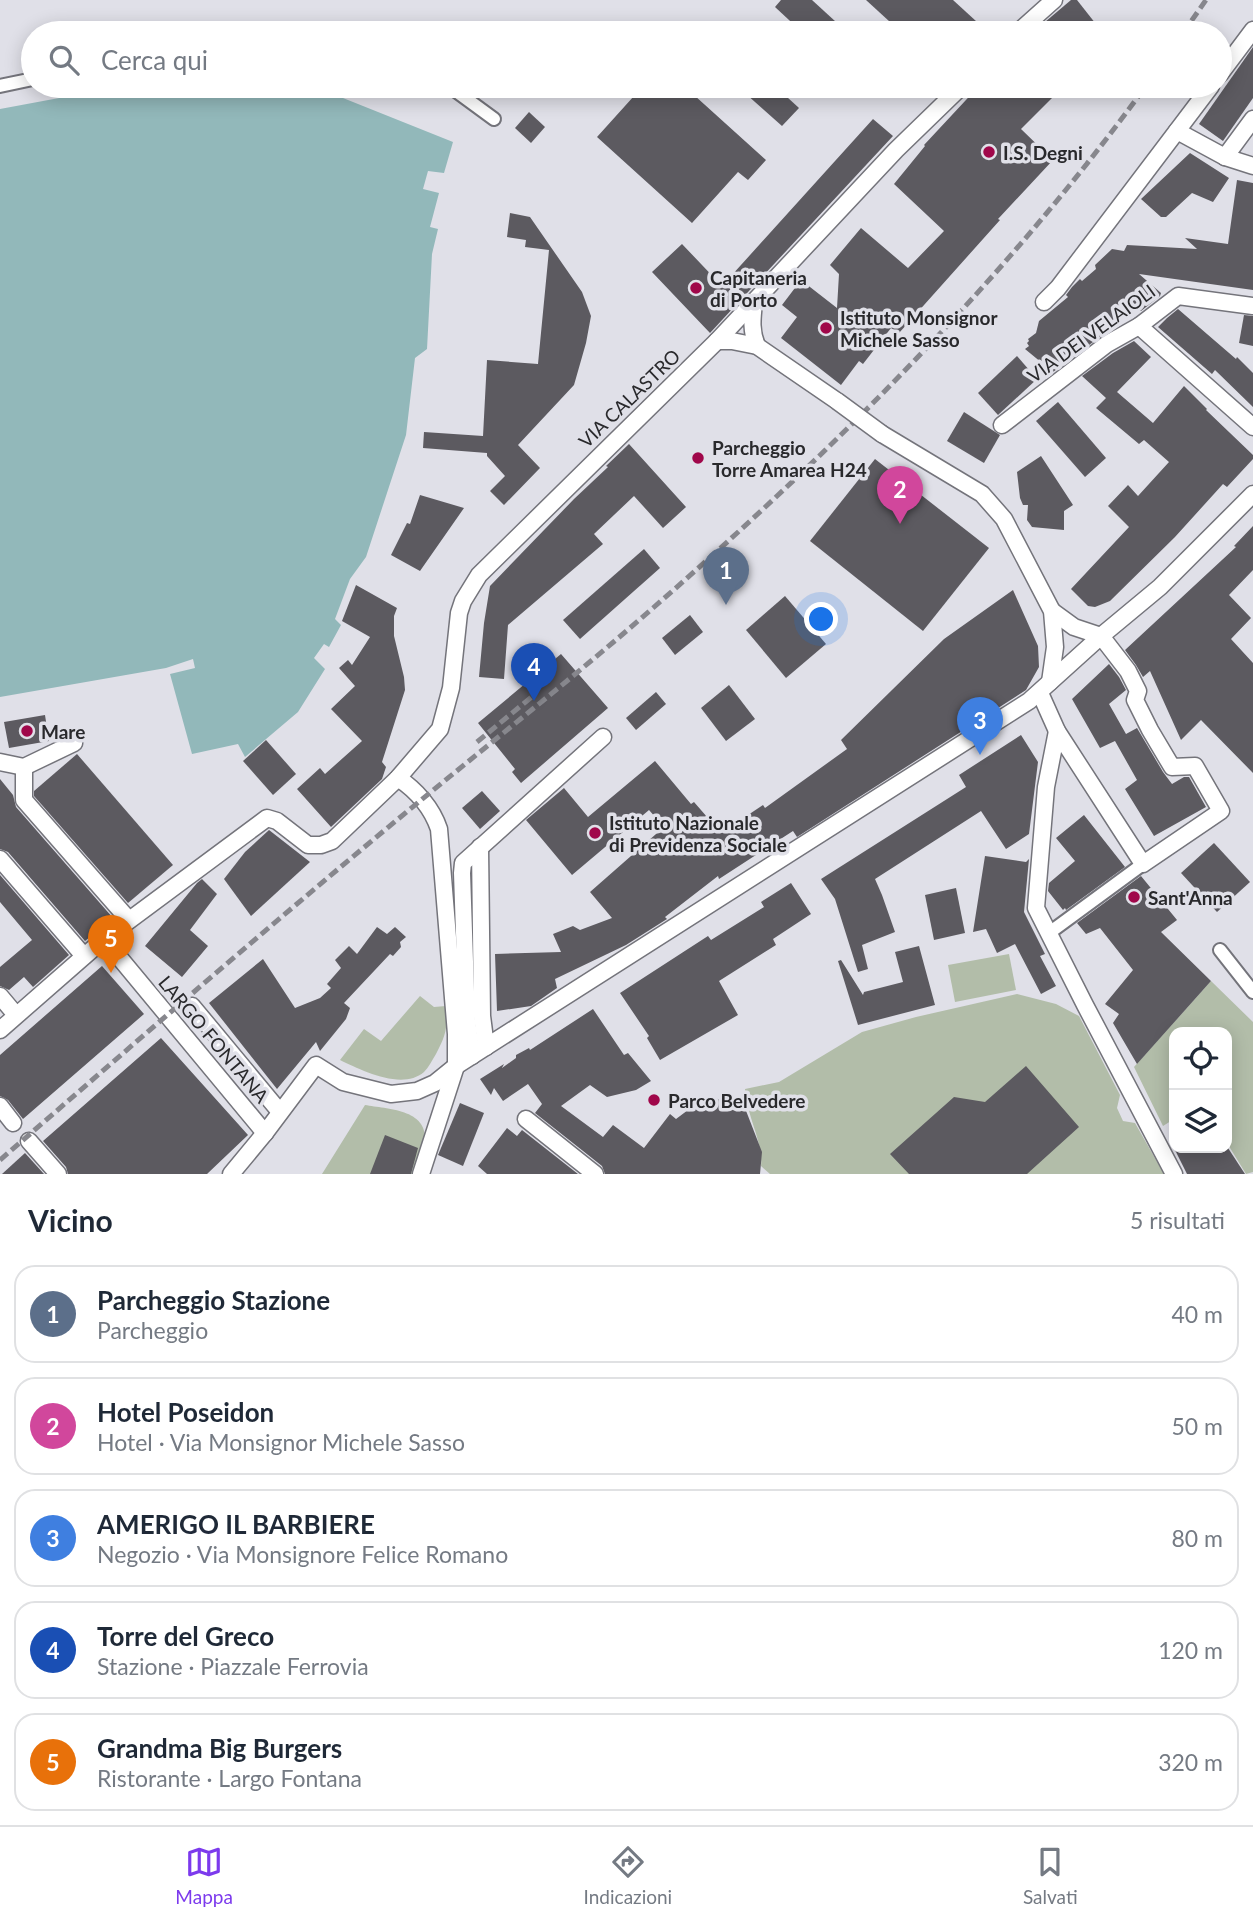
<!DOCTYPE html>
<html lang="it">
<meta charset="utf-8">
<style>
:root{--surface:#fff;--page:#f2f2f3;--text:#1f2937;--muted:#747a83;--line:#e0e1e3;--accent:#7c3aed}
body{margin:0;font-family:Lato,sans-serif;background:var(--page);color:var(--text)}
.controls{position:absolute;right:21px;bottom:21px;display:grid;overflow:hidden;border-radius:14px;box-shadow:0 4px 18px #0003}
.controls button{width:63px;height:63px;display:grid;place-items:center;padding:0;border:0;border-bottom:2px solid var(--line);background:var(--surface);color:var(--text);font:35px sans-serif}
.you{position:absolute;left:822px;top:620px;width:24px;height:24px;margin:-18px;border:5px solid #fff;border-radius:50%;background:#1a73e8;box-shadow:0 0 0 10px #1a73e833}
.badge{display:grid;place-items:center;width:46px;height:46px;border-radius:50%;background:var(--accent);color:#fff;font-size:23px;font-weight:700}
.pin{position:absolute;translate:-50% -58px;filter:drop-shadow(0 2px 4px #0008)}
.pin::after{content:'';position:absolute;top:37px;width:24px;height:21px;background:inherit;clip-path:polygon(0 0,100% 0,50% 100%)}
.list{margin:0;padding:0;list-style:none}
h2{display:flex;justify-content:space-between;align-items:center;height:91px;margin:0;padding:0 28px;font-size:30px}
h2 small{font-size:23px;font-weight:400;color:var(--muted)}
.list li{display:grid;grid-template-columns:46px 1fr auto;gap:21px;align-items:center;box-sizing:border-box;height:98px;margin:0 14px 14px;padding:0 14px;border:2px solid var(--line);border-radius:21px}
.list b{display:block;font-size:26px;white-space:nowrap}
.list p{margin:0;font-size:23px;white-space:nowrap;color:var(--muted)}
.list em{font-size:23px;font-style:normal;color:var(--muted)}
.icon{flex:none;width:38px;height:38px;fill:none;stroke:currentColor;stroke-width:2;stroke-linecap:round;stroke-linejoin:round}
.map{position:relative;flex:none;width:1253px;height:1174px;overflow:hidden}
.search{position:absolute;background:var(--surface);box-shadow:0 4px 18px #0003;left:21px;right:21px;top:21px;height:77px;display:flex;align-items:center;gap:18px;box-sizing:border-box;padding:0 24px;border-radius:38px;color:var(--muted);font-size:26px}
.sheet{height:651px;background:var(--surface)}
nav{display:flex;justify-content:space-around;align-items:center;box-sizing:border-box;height:98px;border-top:2px solid var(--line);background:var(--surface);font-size:19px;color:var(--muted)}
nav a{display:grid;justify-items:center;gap:4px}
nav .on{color:var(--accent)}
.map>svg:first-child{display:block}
.green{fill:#b2bda9}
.water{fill:#92b8ba}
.building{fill:#5c5a60}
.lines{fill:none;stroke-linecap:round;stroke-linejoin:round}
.pedestrian-casing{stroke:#74747b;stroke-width:16}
.minor-casing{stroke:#74747b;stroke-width:19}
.pedestrian{stroke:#fff;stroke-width:12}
.minor{stroke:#fff;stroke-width:16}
.rail{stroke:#87878d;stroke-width:5;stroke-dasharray:10 5;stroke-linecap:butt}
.minor-bridge-casing{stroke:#74747b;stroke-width:19;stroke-linecap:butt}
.minor-bridge{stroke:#fff;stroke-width:16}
.poi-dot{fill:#a0074a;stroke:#e0e0e8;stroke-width:2.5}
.labels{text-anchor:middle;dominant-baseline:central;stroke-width:7;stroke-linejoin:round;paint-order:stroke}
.poi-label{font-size:19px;font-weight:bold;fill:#29292c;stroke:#e0e0e8;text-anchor:start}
.street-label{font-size:19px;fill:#29292c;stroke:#e0e0e8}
</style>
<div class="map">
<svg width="1253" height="1174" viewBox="0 0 1253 1174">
<rect width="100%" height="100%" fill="#e0e0e8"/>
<g class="green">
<path d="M1009,954L1016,990L955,1002L948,965Z"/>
<path d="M1211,981L1253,1022V1172L1246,1174L1227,1143V1032H1174V1119L1163,1126L1134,1067Z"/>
<path d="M1017,994L1056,1004L1079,1016L1120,1095L1117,1108L1123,1121L1135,1123L1164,1174H770L761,1166C763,1141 747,1117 745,1089L779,1082L862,1032L916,1017Z"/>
<path d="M420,996L434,1007L446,1006C448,1027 446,1035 436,1054C432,1060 429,1067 424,1072C402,1091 361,1070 340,1060L364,1029L381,1041Z"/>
<path d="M365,1105C387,1109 428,1109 425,1141C424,1152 419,1164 416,1174H322Z"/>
</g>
<path class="water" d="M141,86H313L453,142L444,173L428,171L423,189L439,193L430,227L438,229L432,254L427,349L415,358L406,435L366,557L350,579L335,619L341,625L329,647L324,644L314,658L325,669L298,712L245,757L238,744L192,754L170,674L195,668L193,659L166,668L0,697V109L86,93Z"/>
<g class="building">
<path d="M781,0H812L848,33H803L775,7Z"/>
<path d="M866,0H953L989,33H902Z"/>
<path d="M1071,0H1077L1103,33H1032Z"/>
<path d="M1253,47V98L1223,141L1199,124Z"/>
<path d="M643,86H684L766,160L748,180L738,172L692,223L597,137Z"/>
<path d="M737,86H775L799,108L782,126Z"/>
<path d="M979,86H1064L1021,129L1053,160L998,219L1000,220L899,333L891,328L863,364L859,361L841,385L781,338L797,317L782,305L801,280L837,308L839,274L830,265L861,228L908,268L944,231L894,184L925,146L924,145Z"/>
<path d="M529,112L545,127L531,143L515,128Z"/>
<path d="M873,119L893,136L710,333L652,272L682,244L722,286Z"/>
<path d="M1190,153L1229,178L1213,202L1192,193L1166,217H1161L1141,199Z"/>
<path d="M1237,180L1253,183V290L1139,274L1161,293L1160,296L1141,311L1118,310L1122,323L1101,336L1053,372L1025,349L1029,346L1027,343L1029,341L1028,339L1036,333L1039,321L1068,297L1066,295L1072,287L1080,279L1082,281L1096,269L1095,265L1112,249L1124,251L1127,245L1197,249L1185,238L1228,244Z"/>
<path d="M510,213L530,217L582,292L591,316L586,343L574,385L518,445L540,468L504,505L490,491L505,476L487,456V453L423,448L424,432L483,436L487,360L538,364L549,250L525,247L526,240L507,237Z"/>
<path d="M1178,309L1236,359L1237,357L1253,373V407L1215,370L1212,374L1158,327L1167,318Z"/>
<path d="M1244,315L1253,316V346L1239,343Z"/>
<path d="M1134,341L1151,357L1117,392L1153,423L1184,386L1207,409L1206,410L1253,455V459L1227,487L1223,484L1175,537L1110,601L1095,607L1088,606L1071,589L1129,527L1108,506L1128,485L1138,496L1169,462L1144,440L1139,444L1096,408L1106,398L1082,376L1113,353Z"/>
<path d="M1017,356L1037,379L998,415L978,393Z"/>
<path d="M1058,402L1106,458L1085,477L1036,421Z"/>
<path d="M964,412L1000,435L984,463L947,441Z"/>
<path d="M629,444L686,507L663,528L634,496L594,534L603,544L508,625L504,679L479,677L484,623L490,586L574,499L608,467L606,466Z"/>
<path d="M1041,456L1073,505L1064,511V530L1032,527L1027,520L1028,505H1023L1020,498L1017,472Z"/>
<path d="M875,459L989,548L923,631L810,541Z"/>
<path d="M420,495L464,508L420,571L391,555L407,523L410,524Z"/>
<path d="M1253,526V570L1229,595L1251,618L1231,639L1253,663V773L1201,720L1181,740L1150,671L1143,677L1136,665L1125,650L1236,547L1234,546Z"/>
<path d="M644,549L660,568L580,639L563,620Z"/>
<path d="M356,585L397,608L394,616V636L404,677L405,690L382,762L386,767L382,779L331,827L297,789L320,768L325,774L362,741L331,709L355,686L339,668L348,660L352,665L370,637L342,621Z"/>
<path d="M1013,590L1038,646L1039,667L1026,690L797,837L793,831L719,879L718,876L665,917L667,919L626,945L555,979L557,988L531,1006L497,1011L495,954L561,952L553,934L573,926L580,930L612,918L590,892L664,827L649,810L572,875L526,820L564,788L588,817L655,761L691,804L694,802L721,833L763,805L765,808L847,749L841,740L944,639Z"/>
<path d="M785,596L826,644L786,678L746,630Z"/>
<path d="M690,615L703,632L675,655L662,638Z"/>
<path d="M561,654L608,708L521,783L512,772L515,769L478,723Z"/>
<path d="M1109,664L1119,677L1126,690L1109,704L1126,734L1137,728L1163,772L1172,784L1184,777H1189L1206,807L1154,836L1125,789L1137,780L1115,741L1100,748L1072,699Z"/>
<path d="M729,685L755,719L726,741L701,708Z"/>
<path d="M656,692L666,704L636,730L626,718Z"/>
<path d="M45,715L49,741L9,748L4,722Z"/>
<path d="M1021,735L1038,762L1029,834L1006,849L981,811L875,879L882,895L895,932L862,945L868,969L858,972L835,899L821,879L966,787L959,775Z"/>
<path d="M266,740L296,774L273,795L243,761Z"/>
<path d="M77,754L173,865L128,903L34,796V791Z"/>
<path d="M0,779L13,795L16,807L113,918L85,941L8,852L0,849Z"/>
<path d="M482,791L500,811L480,829L462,808Z"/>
<path d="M1084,815L1125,867L1066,910L1065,908L1063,910L1048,891L1049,883L1075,861L1056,838Z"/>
<path d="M269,830L310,862L251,916L224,879L245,852Z"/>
<path d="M1214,843L1250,882L1217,912L1181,873Z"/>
<path d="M985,856L1026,862L1029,859L1024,912L1045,954L1040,956L1056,986L1041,994L1015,944L997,953L986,929L973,932Z"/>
<path d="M0,875L69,955L33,987L24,977L9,990L0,986V967L32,940L0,902Z"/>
<path d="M1141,876L1177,920L1161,932L1211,981L1137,1064L1113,1023L1119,1014L1105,1004L1133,970L1100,928L1086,934L1077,923Z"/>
<path d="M202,879L217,894L190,930L208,946L182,977L145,946L197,883Z"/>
<path d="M791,883L811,914L773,939L776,945L719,981L738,1015L660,1060L647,1038L649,1036L620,993L708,936L711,940L764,907L761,902Z"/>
<path d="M956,888L965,933L934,940L925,895Z"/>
<path d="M377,927L387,934L395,927L406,937L400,942L401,947L393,956L390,954L344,1003L350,1008L346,1019L320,1051L316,1042L277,1089L209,1003L263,959L295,1008L320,998L331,988L327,984L341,968L335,960L349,946L357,954Z"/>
<path d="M919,946L935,1005L858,1025L838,961L841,960L863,995L864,992L903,982L895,952Z"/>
<path d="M102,966L144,1014L23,1119L8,1100L0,1096V1055Z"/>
<path d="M593,1009L624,1055L628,1053L651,1081L636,1090L607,1097L590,1085L561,1106L603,1137L613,1125L644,1148L670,1114L676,1119L688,1110L685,1106L690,1099L699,1100L708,1096L721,1100L731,1094L743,1103L762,1152L760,1174H605L602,1166L535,1113L542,1104L528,1084L503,1101L494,1088L491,1095L480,1079L504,1064L502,1068L516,1058V1055L529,1048L530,1050Z"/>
<path d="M161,1038L248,1135L207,1174H68L66,1167L43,1141Z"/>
<path d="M1026,1066L1079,1127L1027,1174H909L890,1154L954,1097L985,1102Z"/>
<path d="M460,1103L484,1113L463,1166L438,1155Z"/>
<path d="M507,1128L517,1136L522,1130L578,1174H487L478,1166Z"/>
<path d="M385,1135L418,1148L411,1174H370Z"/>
<path d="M1174,1148H1228L1245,1174H1187Z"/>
<path d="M25,1153L44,1174H2Z"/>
</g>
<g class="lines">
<g class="pedestrian-casing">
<g id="pedestrian">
<path d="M0,86L33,79"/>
<path d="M449,86L494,119"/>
<path d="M1049,933L1143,864"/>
<path d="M1220,950L1253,992"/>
</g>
</g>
<g class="minor-casing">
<g id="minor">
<path d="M1017,33L1054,0"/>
<path d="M1220,74L1253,30"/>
<path d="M1177,131L1225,157L1253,166"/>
<path d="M1225,157L1253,119"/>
<path d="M1044,302L1058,288L1211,86"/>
<path d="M754,303C752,320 751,331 757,346"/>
<path d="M1139,326L1253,427"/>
<path d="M717,341H732L757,346L837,401"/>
<path d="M1002,425L1107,344L1139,326L1178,296L1253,306"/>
<path d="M882,434L982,494L1004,519L1052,611L1055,647L1050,682"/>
<path d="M1052,611L1074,627L1101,636"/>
<path d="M1040,693L1057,731L1143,864L1221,811L1195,766L1172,767L1150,730L1135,700L1138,691L1128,671L1101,636"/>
<path d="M1057,731L1046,787L1036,908L1085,1005L1174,1174"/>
<path d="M0,762L24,767L74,743"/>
<path d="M24,767V800L129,920"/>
<path d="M398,778C416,790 432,808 439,829L456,1034V1066L421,1174"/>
<path d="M480,847L482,1016L486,1047"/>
<path d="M0,859L84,956"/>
<path d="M104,939L265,1133"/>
<path d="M0,996L16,1015"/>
<path d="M192,1006L280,1112"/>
<path d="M0,1030L104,939L267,818L277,821L308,845H321L332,841L398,778L440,729L451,688L459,613L463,601L479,575L717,341L896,150L962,86"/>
<path d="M472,1056L467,1021L462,873L463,863L603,737"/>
<path d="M0,1106L13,1123"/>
<path d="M526,1119L595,1174"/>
<path d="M29,1141L58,1174"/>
<path d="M231,1174L265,1133L316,1065L343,1082L391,1094L417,1091L435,1083L456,1066L1029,701L1101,636L1160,587L1253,494"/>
</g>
</g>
<use href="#pedestrian" class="pedestrian"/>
<use href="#minor" class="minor"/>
<g class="rail">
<path d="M1183,33L1206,0"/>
<path d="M477,742L534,695"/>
<path d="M0,1160C136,1042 271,924 409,810C490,743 573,678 653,608C834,450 1004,281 1146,86"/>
</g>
<g class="minor-bridge-casing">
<path id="minor-bridge" d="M837,401L882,434"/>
</g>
<use href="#minor-bridge" class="minor-bridge"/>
</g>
<g class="poi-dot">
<circle cx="989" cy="152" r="7"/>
<circle cx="696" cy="288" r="7"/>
<circle cx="826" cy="328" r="7"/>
<circle cx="698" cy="458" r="7"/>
<circle cx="27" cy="731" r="7"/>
<circle cx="595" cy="833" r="7"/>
<circle cx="1134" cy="897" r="7"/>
<circle cx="654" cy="1100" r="7"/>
</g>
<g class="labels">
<g class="poi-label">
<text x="1003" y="152">I.S. Degni</text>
<text x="710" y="277">Capitaneria<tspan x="710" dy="22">di Porto</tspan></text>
<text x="840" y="317">Istituto Monsignor<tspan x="840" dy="22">Michele Sasso</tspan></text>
<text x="712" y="447">Parcheggio<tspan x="712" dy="22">Torre Amarea H24</tspan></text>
<text x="41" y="731">Mare</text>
<text x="609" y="822">Istituto Nazionale<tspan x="609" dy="22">di Previdenza Sociale</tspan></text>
<text x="1148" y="897">Sant'Anna</text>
<text x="668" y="1100">Parco Belvedere</text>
</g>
<g class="street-label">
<text transform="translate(1091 333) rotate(-36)">VIA DEI VELAIOLI</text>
<text transform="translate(629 398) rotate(-44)">VIA CALASTRO</text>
<text transform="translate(214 1039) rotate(50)">LARGO FONTANA</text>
</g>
</g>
</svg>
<div class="controls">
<button><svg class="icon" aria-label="locate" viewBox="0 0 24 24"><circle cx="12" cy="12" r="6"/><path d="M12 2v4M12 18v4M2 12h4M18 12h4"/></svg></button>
<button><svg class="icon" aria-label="layers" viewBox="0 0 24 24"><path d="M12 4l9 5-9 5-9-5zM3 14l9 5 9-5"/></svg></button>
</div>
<div class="you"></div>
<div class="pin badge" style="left:726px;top:605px;background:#5c6f8a">1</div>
<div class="pin badge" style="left:900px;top:524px;background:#d1479c">2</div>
<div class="pin badge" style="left:980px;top:755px;background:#3f7fe0">3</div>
<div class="pin badge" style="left:534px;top:701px;background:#1a4fb4">4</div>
<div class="pin badge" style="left:111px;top:973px;background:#e8710a">5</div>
<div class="search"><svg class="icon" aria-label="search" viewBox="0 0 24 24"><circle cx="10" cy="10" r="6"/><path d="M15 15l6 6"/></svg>Cerca qui</div>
</div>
<section class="sheet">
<h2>Vicino<small>5 risultati</small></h2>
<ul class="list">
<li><span class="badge" style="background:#5c6f8a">1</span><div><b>Parcheggio Stazione</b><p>Parcheggio</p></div><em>40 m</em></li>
<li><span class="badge" style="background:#d1479c">2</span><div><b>Hotel Poseidon</b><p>Hotel · Via Monsignor Michele Sasso</p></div><em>50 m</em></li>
<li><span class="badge" style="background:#3f7fe0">3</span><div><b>AMERIGO IL BARBIERE</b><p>Negozio · Via Monsignore Felice Romano</p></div><em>80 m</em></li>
<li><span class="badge" style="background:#1a4fb4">4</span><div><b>Torre del Greco</b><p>Stazione · Piazzale Ferrovia</p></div><em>120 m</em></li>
<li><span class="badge" style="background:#e8710a">5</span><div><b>Grandma Big Burgers</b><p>Ristorante · Largo Fontana</p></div><em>320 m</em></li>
</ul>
</section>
<nav>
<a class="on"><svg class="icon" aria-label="map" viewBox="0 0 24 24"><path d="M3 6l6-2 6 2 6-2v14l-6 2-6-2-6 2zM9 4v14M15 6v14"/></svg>Mappa</a>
<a><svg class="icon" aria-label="directions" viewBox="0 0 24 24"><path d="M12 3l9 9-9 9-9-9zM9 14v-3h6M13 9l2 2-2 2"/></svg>Indicazioni</a>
<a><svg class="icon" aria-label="saved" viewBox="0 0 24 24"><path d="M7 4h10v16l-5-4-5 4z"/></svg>Salvati</a>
</nav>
